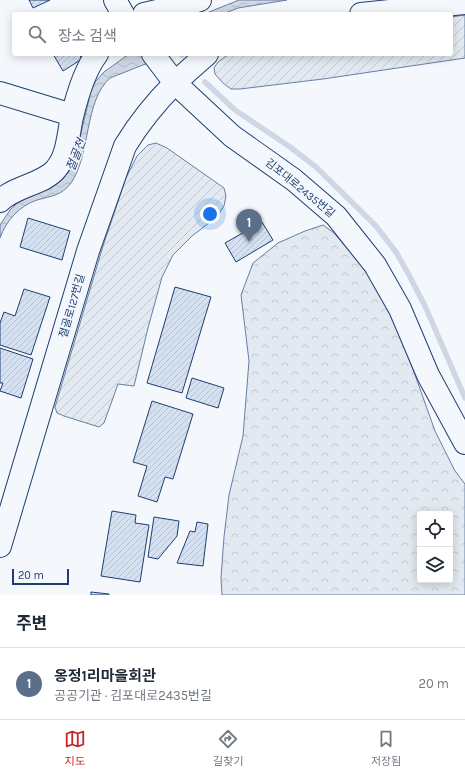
<!DOCTYPE html>
<html lang="ko">
<meta charset="utf-8">
<style>
:root{--surface:#fff;--page:#f6f6f7;--text:#1f2937;--muted:#747a83;--line:#e0e1e3;--accent:#c62828}
body{margin:0;font-family:Karla,"Noto Sans KR",sans-serif;background:var(--page);color:var(--text)}
.controls{position:absolute;right:12px;bottom:12px;display:grid;overflow:hidden;border-radius:4px;box-shadow:0 2px 10px #0003}
.controls button{width:36px;height:36px;display:grid;place-items:center;padding:0;border:0;border-bottom:1px solid var(--line);background:var(--surface);color:var(--text);font:20px sans-serif}
.scale{position:absolute;left:12px;bottom:10px;width:57px;box-sizing:border-box;padding-left:4px;border:2px solid #1d3f73;border-top:0;font-size:11px;line-height:14px;white-space:nowrap;color:#1d3f73;-webkit-text-stroke:3px #f4f7fb;paint-order:stroke}
.you{position:absolute;left:210px;top:214px;width:14px;height:14px;margin:-10px;border:3px solid #fff;border-radius:50%;background:#1a73e8;box-shadow:0 0 0 6px #1a73e833}
.badge{display:grid;place-items:center;width:26px;height:26px;border-radius:50%;background:var(--accent);color:#fff;font-size:13px;font-weight:700}
.pin{position:absolute;translate:-50% -33px;filter:drop-shadow(0 1px 2px #0008)}
.pin::after{content:'';position:absolute;top:21px;width:14px;height:12px;background:inherit;clip-path:polygon(0 0,100% 0,50% 100%)}
.list{margin:0;padding:0;list-style:none}
h2{display:flex;justify-content:space-between;align-items:center;height:52px;margin:0;padding:0 16px;font-size:17px}
h2 small{font-size:13px;font-weight:400;color:var(--muted)}
.list li{display:grid;grid-template-columns:26px 1fr auto;gap:12px;align-items:center;box-sizing:border-box;height:72px;padding:0 16px;border-top:1px solid var(--line)}
.list b{display:block;font-size:15px;white-space:nowrap}
.list p{margin:0;font-size:13px;white-space:nowrap;color:var(--muted)}
.list em{font-size:13px;font-style:normal;color:var(--muted)}
.icon{flex:none;width:22px;height:22px;fill:none;stroke:currentColor;stroke-width:2;stroke-linecap:round;stroke-linejoin:round}
.map{position:relative;flex:none;width:465px;height:595px;overflow:hidden}
.search{position:absolute;background:var(--surface);box-shadow:0 2px 10px #0003;left:12px;right:12px;top:12px;height:44px;display:flex;align-items:center;gap:10px;box-sizing:border-box;padding:0 14px;border-radius:4px;color:var(--muted);font-size:15px}
.sheet{height:124px;background:var(--surface)}
nav{display:flex;justify-content:space-around;align-items:center;box-sizing:border-box;height:56px;border-top:1px solid var(--line);background:var(--surface);font-size:11px;color:var(--muted)}
nav a{display:grid;justify-items:center;gap:2px}
nav .on{color:var(--accent)}
.map>svg:first-child{display:block}
.forest{fill:url(#forest-crowns);stroke:#687fa3;fill-rule:evenodd}
.garden{fill:url(#garden-furrows);stroke:#687fa3}
.water{fill:url(#water-waves);stroke:#687fa3}
.lines{fill:none;stroke-linecap:round;stroke-linejoin:round}
.stream{stroke:#cfd7e4;stroke-width:5.5}
.building{fill:url(#building-hatch);stroke:#1d3f73}
.minor-casing{stroke:#1d3f73;stroke-width:24}
.minor{stroke:#f4f7fb;stroke-width:22}
.labels{text-anchor:middle;dominant-baseline:central;stroke-width:3;stroke-linejoin:round;paint-order:stroke}
.street-label{font-size:11px;fill:#1d3f73;stroke:#f4f7fb}
.water-label{font-size:12px;font-style:italic;fill:#1d3f73;stroke:#f4f7fb}
</style>
<div class="map">
<svg width="465" height="595" viewBox="0 0 465 595">
<defs>
<pattern id="forest-crowns" width="20" height="18" patternUnits="userSpaceOnUse"><rect width="20" height="18" fill="#e3e9f0"/><path d="M2 6a3 3 0 1 1 6 0M12 15a3 3 0 1 1 6 0" fill="none" stroke="#c2c9d1"/></pattern>
<pattern id="garden-furrows" width="10" height="10" patternUnits="userSpaceOnUse"><rect width="10" height="10" fill="#e3e9f0"/><path d="M-1 1l2-2M0 10L10 0M9 11l2-2" fill="none" stroke="#c2c9d1"/></pattern>
<pattern id="water-waves" width="16" height="10" patternUnits="userSpaceOnUse"><rect width="16" height="10" fill="#cfd7e4"/><path d="M0 5q4-4 8 0t8 0" fill="none" stroke="#b1bac7"/></pattern>
<pattern id="building-hatch" width="6" height="6" patternUnits="userSpaceOnUse"><rect width="6" height="6" fill="#d5e0f0"/><path d="M-1 1l2-2M0 6l6-6M5 7l2-2" fill="none" stroke="#b6c1d1"/></pattern>
</defs>
<rect width="100%" height="100%" fill="#f4f7fb"/>
<path class="forest" d="M323,225L334,233L363,267L379,292L395,324L414,372L435,431L455,471L465,484V595H222L221,578L224,537L229,495L243,436L249,361L241,295L253,263L278,243L305,231ZM420,514H450V580H420Z"/>
<g class="garden">
<path d="M465,15V58L323,79L240,89H231L223,83L215,74L214,68L218,62L229,54H451V17Z"/>
<path d="M156,143L167,148L224,188L226,196L224,206L217,217L192,236L173,255L162,277L148,328L134,386L118,384L104,423L99,427L64,416L57,413L55,407L103,246L126,178L137,156L148,145Z"/>
</g>
<g class="water">
<path d="M239,0H287L238,8L223,14H204Z"/>
<path d="M129,54H165L153,61L110,78C84,101 91,154 71,183C61,196 51,196 37,200C19,206 6,221 0,238V225L10,210L17,203L25,199L50,189L63,179L69,171L75,158L91,91L95,82L104,72Z"/>
</g>
<g class="lines">
<g class="stream">
<path d="M181,54L182,55"/>
<path d="M205,82L235,110L290,147L316,167L376,226L396,252L409,275L425,306L465,398"/>
</g>
</g>
<g class="building">
<path d="M29,0H50L33,8Z"/>
<path d="M53,54H79L82,59L63,71Z"/>
<path d="M28,218L70,231L62,260L20,247Z"/>
<path d="M262,222L273,240L236,262L225,243Z"/>
<path d="M175,287L211,297L182,393L147,383Z"/>
<path d="M24,289L50,297L31,355L0,345V323L4,312L15,316Z"/>
<path d="M0,348L33,359L21,398L0,391L3,383H0Z"/>
<path d="M192,378L224,388L218,408L186,398Z"/>
<path d="M152,401L193,414L173,479L165,477L157,502L138,496L147,466L133,462Z"/>
<path d="M112,511L136,515L135,523L149,525L140,582L101,576Z"/>
<path d="M154,517L179,521L177,536L158,559L148,557Z"/>
<path d="M197,522L208,524L203,566L177,563L190,531L195,532Z"/>
<path d="M91,592L109,594V595H91Z"/>
</g>
<g class="lines">
<g class="minor-casing">
<g id="minor">
<path d="M115,0L123,14"/>
<path d="M144,14L187,4L200,0"/>
<path d="M361,14L465,3"/>
<path d="M153,54L175,83L232,136L294,180L336,216L375,265L400,309L428,375L465,443"/>
<path d="M0,93L72,115"/>
<path d="M0,201C15,186 44,184 56,169C68,155 68,134 72,117C77,96 84,71 97,54"/>
<path d="M0,546L88,251L125,146C139,123 156,102 175,83C185,73 196,64 207,54"/>
</g>
</g>
<use href="#minor" class="minor"/>
</g>
<g class="labels">
<g class="street-label">
<text transform="translate(300 188) rotate(39)">김포대로2435번길</text>
<text transform="translate(72 306) rotate(-74)">절골로127번길</text>
</g>
<g class="water-label">
<text transform="translate(76 155) rotate(-69)">절골천</text>
</g>
</g>
</svg>
<div class="controls">
<button><svg class="icon" aria-label="locate" viewBox="0 0 24 24"><circle cx="12" cy="12" r="6"/><path d="M12 2v4M12 18v4M2 12h4M18 12h4"/></svg></button>
<button><svg class="icon" aria-label="layers" viewBox="0 0 24 24"><path d="M12 4l9 5-9 5-9-5zM3 14l9 5 9-5"/></svg></button>
</div>
<div class="scale">20 m</div>
<div class="you"></div>
<div class="pin badge" style="left:249px;top:242px;background:#5c6f8a">1</div>
<div class="search"><svg class="icon" aria-label="search" viewBox="0 0 24 24"><circle cx="10" cy="10" r="6"/><path d="M15 15l6 6"/></svg>장소 검색</div>
</div>
<section class="sheet">
<h2>주변<small></small></h2>
<ul class="list">
<li><span class="badge" style="background:#5c6f8a">1</span><div><b>옹정1리마을회관</b><p>공공기관 · 김포대로2435번길</p></div><em>20 m</em></li>
</ul>
</section>
<nav>
<a class="on"><svg class="icon" aria-label="map" viewBox="0 0 24 24"><path d="M3 6l6-2 6 2 6-2v14l-6 2-6-2-6 2zM9 4v14M15 6v14"/></svg>지도</a>
<a><svg class="icon" aria-label="directions" viewBox="0 0 24 24"><path d="M12 3l9 9-9 9-9-9zM9 14v-3h6M13 9l2 2-2 2"/></svg>길찾기</a>
<a><svg class="icon" aria-label="saved" viewBox="0 0 24 24"><path d="M7 4h10v16l-5-4-5 4z"/></svg>저장됨</a>
</nav>
